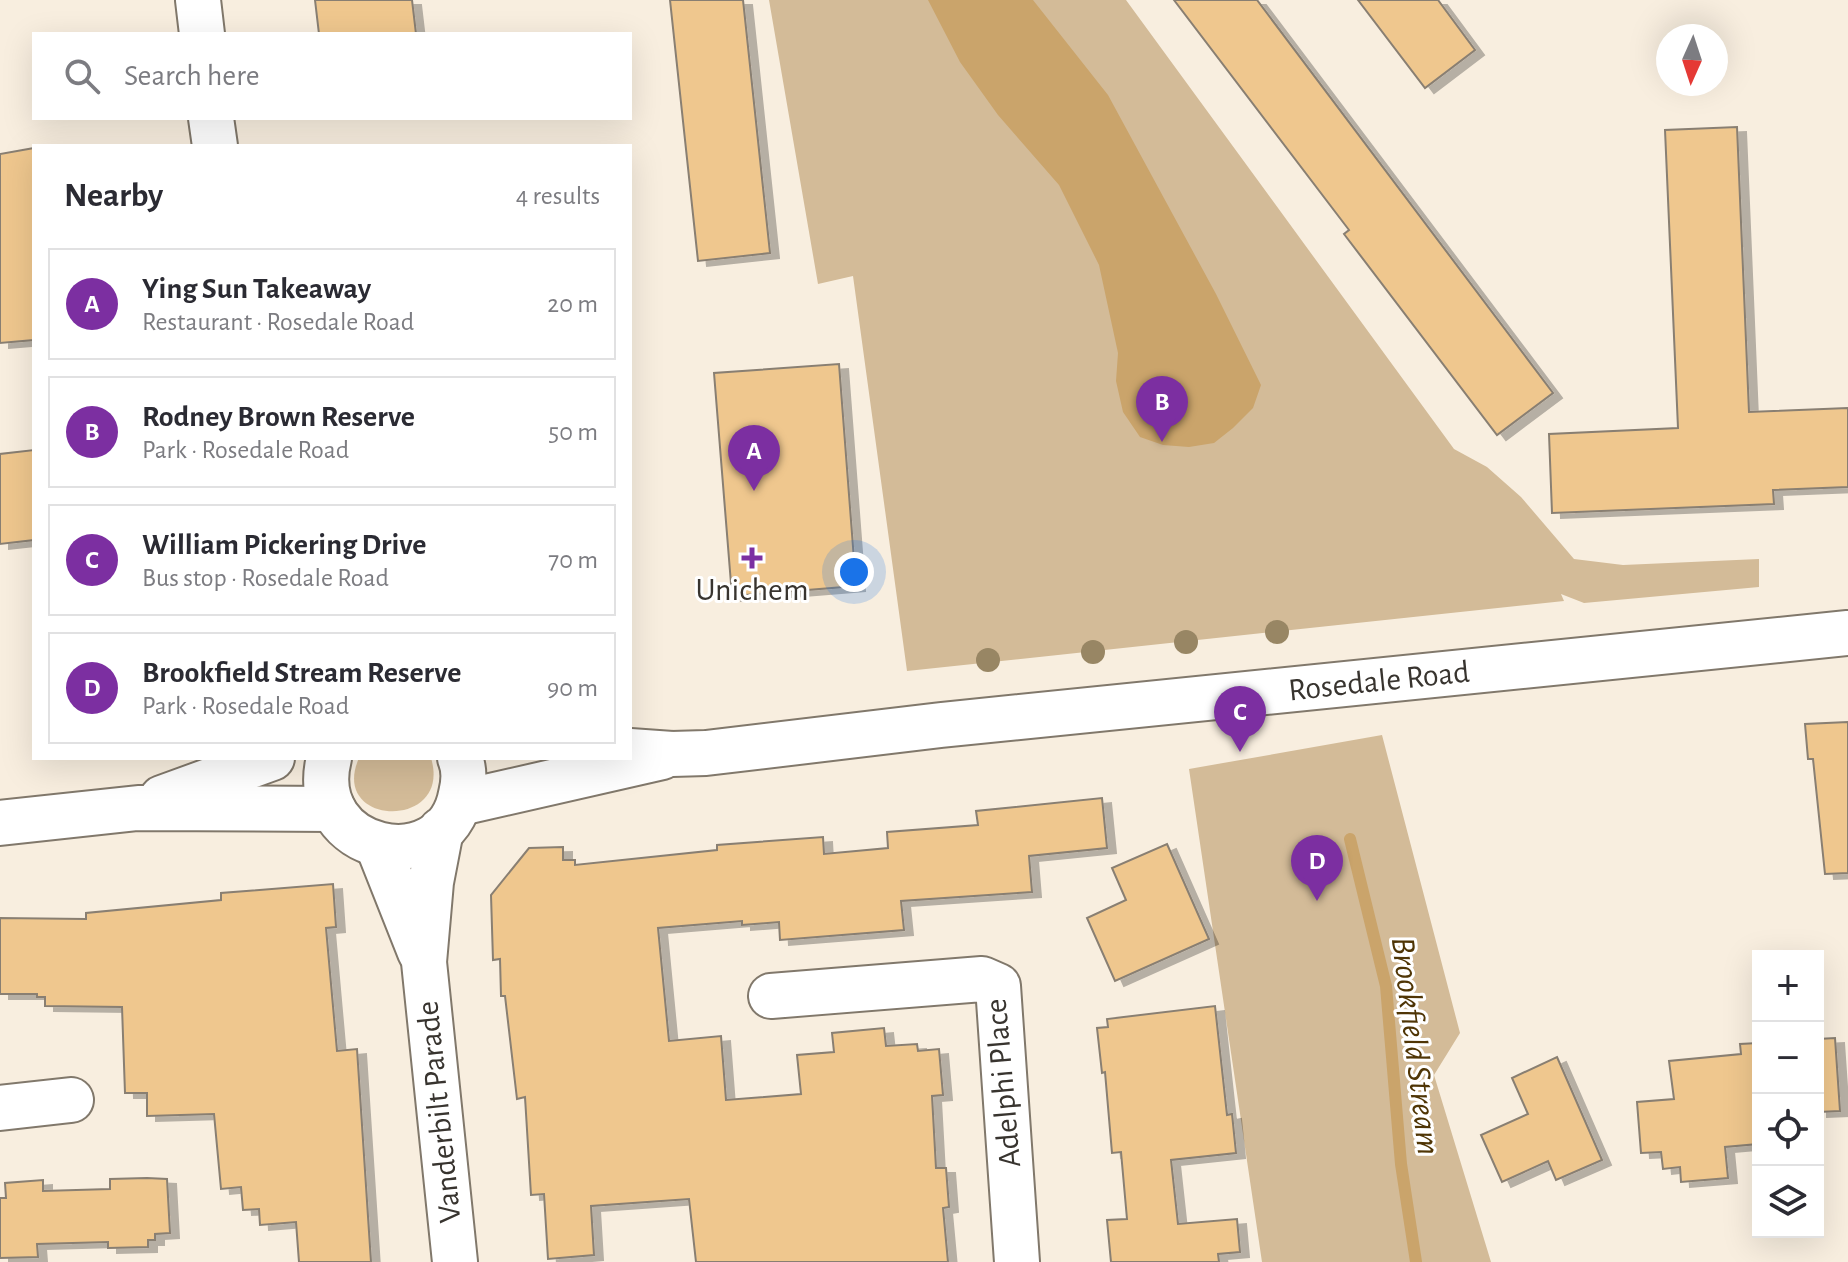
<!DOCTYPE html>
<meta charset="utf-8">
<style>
:root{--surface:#fff;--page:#f2f2f3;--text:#2b2b33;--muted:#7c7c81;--line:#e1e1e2;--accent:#7c2fa1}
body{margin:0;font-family:"Alegreya Sans",sans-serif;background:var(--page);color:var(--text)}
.controls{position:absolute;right:24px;bottom:24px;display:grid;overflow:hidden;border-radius:0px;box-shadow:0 8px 32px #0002}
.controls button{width:72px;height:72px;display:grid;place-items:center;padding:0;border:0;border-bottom:2px solid var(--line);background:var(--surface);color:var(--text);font:40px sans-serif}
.compass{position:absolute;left:1656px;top:24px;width:72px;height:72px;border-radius:50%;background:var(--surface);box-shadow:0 8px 32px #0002;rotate:183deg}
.you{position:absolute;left:854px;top:572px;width:28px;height:28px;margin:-20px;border:6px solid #fff;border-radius:50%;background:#1a73e8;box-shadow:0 0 0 12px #1a73e833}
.badge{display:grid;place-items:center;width:52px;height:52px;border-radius:50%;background:var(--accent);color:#fff;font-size:26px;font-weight:700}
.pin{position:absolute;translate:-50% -66px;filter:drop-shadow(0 2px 4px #0008)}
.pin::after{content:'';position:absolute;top:42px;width:28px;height:24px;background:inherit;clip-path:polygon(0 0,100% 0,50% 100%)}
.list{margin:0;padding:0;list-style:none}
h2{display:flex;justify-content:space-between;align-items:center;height:104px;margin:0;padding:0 32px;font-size:34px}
h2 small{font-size:26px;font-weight:400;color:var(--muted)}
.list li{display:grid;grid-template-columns:52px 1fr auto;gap:24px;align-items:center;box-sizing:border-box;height:112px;margin:0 16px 16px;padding:0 16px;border:2px solid var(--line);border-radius:0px}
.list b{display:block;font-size:30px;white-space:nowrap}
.list p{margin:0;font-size:26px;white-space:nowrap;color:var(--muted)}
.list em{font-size:26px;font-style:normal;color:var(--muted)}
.icon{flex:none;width:44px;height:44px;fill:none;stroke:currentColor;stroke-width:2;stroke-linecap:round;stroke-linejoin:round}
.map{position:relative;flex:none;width:1848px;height:1262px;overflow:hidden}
.search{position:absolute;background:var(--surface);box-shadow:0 8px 32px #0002;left:32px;top:32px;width:600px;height:88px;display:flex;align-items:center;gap:20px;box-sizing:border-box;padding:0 28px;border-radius:0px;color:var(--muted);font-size:30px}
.panel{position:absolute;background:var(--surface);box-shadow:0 8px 32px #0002;left:32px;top:144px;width:600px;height:616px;border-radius:0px}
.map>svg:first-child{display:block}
.green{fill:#d3bb98}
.water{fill:#caa46b}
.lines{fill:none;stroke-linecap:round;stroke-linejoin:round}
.stream{stroke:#caa46b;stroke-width:12}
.building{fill:#efc78e;stroke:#897f72;stroke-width:2;filter:url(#shadow)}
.minor-casing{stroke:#81786b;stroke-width:48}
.major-casing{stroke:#81786b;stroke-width:48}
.minor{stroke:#fff;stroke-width:44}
.major{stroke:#fff;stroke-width:44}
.tree{fill:#988664}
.poi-dot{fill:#7c2fa1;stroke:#fff;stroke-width:3}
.labels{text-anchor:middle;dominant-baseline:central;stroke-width:6;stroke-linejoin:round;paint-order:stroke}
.poi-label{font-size:32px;fill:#38342f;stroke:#fff}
.street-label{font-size:32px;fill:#38342f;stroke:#fff}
.water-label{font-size:34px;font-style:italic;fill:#4f3505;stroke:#fff}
</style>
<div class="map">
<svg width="1848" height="1262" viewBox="0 0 1848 1262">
<defs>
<filter id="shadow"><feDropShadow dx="9" dy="5" stdDeviation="0" flood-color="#0004"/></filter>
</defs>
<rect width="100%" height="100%" fill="#f8eedf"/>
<g class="green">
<path d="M769,0H1126L1454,449L1487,467L1521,497L1574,559L1623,565L1759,559V587L1584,603L1561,594L1564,601L907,671L853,276L818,284Z"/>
<path d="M1382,735L1460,1033L1434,1075L1491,1262H1262L1189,769Z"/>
<path d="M359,758H431C453,831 328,827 359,758Z"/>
</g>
<path class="water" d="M928,0H1033L1108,95L1216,294L1261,385L1253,408L1233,428L1214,443L1189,447L1163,445L1140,437L1123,412L1116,381L1118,353L1099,265L1059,185L998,115L960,62Z"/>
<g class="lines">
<path class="stream" d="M1350,839L1386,986L1401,1164L1416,1262"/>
</g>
<g class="building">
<path d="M315,0H412L416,34H319Z"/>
<path d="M670,0H743L770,253L698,261Z"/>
<path d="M1174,0H1257L1553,393L1497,435L1344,234L1349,230Z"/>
<path d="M1358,0H1438L1475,50L1425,88Z"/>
<path d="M1737,127L1749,412L1848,408V487L1773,490L1774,504L1552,513L1549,434L1678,428L1665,130Z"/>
<path d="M34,148V340L0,343V154Z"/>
<path d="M839,364L856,586L732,596L714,373Z"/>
<path d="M34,450V540L0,544V454Z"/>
<path d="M1848,722V873L1825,874L1813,759H1808L1805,724Z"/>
<path d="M1102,798L1107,848L1029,856L1032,892L901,901L904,930L780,940L779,922L742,925V921L658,928L669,1041L721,1036L726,1100L801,1094L797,1055L834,1052L832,1033L884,1028L886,1046L917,1044L918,1051L939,1049L943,1095L932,1096L936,1168H946L949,1207L943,1208L948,1262H696L689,1199L591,1206L594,1255L548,1259L544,1194L531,1195L525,1097L517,1099L505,996H501L500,959L493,960L491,895L529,848L563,847V860H575V865L717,850V845L823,837L824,854L888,848L887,832L978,825L976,811Z"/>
<path d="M1167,844L1209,939L1115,981L1087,918L1126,900L1112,868Z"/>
<path d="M333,884L336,927L326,928L337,1051L357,1049L371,1262H299L296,1222L260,1225L259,1209L243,1210L241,1187L221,1189L214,1114L147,1116V1093H125L122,1007L45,1006V997H37V994H0V918L86,919V913L221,900V893Z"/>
<path d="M1215,1006L1227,1115L1232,1114L1236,1153L1171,1160L1178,1224L1237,1219L1240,1252L1218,1254L1219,1262H1111L1107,1220L1127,1219L1121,1152L1112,1153L1105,1072L1102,1073L1097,1028L1108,1027L1107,1019Z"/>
<path d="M1835,1038L1840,1111L1818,1112V1039Z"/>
<path d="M1758,1043V1144L1725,1147L1728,1178L1681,1182L1680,1167L1663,1169L1661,1152L1641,1153L1637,1102L1674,1099L1669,1061L1741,1054L1740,1044Z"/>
<path d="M1557,1057L1602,1160L1556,1180L1548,1161L1502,1182L1481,1135L1528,1114L1512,1078Z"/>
<path d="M147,1178L167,1179L170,1233L155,1234V1240H148V1247L108,1248V1242L37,1244L38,1257L0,1258V1198H6L5,1183L43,1180V1191L110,1189V1179Z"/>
</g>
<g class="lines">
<g class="minor-casing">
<g id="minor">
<path d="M441,830L431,882L424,962L455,1262"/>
<path d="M378,846L420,952"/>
<path d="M771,996L982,979L998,986L1017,1262"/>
<path d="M0,1108L71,1100"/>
</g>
</g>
<g class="major-casing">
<g id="major">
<path d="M198,0L202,34"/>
<path d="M211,118L215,146"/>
<path d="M630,751L672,754L706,753L941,725L1848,633"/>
<path d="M329,758C305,853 445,882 461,794C464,782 465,770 460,758"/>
<path d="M162,798L272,758"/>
<path d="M460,803L662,757"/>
<path d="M0,823L138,808L333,809"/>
</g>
</g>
<use href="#minor" class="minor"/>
<use href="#major" class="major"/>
</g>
<g class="tree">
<circle cx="1277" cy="632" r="12"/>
<circle cx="1186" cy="642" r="12"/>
<circle cx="1093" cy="652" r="12"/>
<circle cx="988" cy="660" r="12"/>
</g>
<path class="poi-dot" d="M748 546h8v8h8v8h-8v8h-8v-8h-8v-8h8z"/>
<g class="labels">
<g class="poi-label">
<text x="752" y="590">Unichem</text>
</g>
<g class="street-label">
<text transform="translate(1379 681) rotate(-6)">Rosedale Road</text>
<text transform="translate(1003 1083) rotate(-95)">Adelphi Place</text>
<text transform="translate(439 1112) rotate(-96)">Vanderbilt Parade</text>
</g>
<g class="water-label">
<text transform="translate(1415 1046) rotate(83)">Brookfield Stream</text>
</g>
</g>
</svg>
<div class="controls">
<button>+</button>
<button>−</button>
<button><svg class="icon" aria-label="locate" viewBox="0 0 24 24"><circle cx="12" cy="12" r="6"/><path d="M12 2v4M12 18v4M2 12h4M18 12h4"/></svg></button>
<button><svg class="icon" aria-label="layers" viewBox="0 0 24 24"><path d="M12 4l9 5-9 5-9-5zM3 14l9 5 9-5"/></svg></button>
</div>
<svg class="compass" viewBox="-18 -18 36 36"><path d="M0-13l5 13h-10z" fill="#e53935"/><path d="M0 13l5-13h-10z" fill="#7c7c81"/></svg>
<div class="you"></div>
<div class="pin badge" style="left:754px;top:491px">A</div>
<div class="pin badge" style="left:1162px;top:442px">B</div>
<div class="pin badge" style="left:1240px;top:752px">C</div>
<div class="pin badge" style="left:1317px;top:901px">D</div>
<div class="search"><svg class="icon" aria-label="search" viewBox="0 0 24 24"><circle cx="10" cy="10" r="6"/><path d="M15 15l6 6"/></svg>Search here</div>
<section class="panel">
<h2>Nearby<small>4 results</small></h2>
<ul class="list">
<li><span class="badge">A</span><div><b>Ying Sun Takeaway</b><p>Restaurant · Rosedale Road</p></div><em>20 m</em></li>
<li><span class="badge">B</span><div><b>Rodney Brown Reserve</b><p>Park · Rosedale Road</p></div><em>50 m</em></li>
<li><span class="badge">C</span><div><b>William Pickering Drive</b><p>Bus stop · Rosedale Road</p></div><em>70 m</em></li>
<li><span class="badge">D</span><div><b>Brookfield Stream Reserve</b><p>Park · Rosedale Road</p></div><em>90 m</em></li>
</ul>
</section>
</div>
